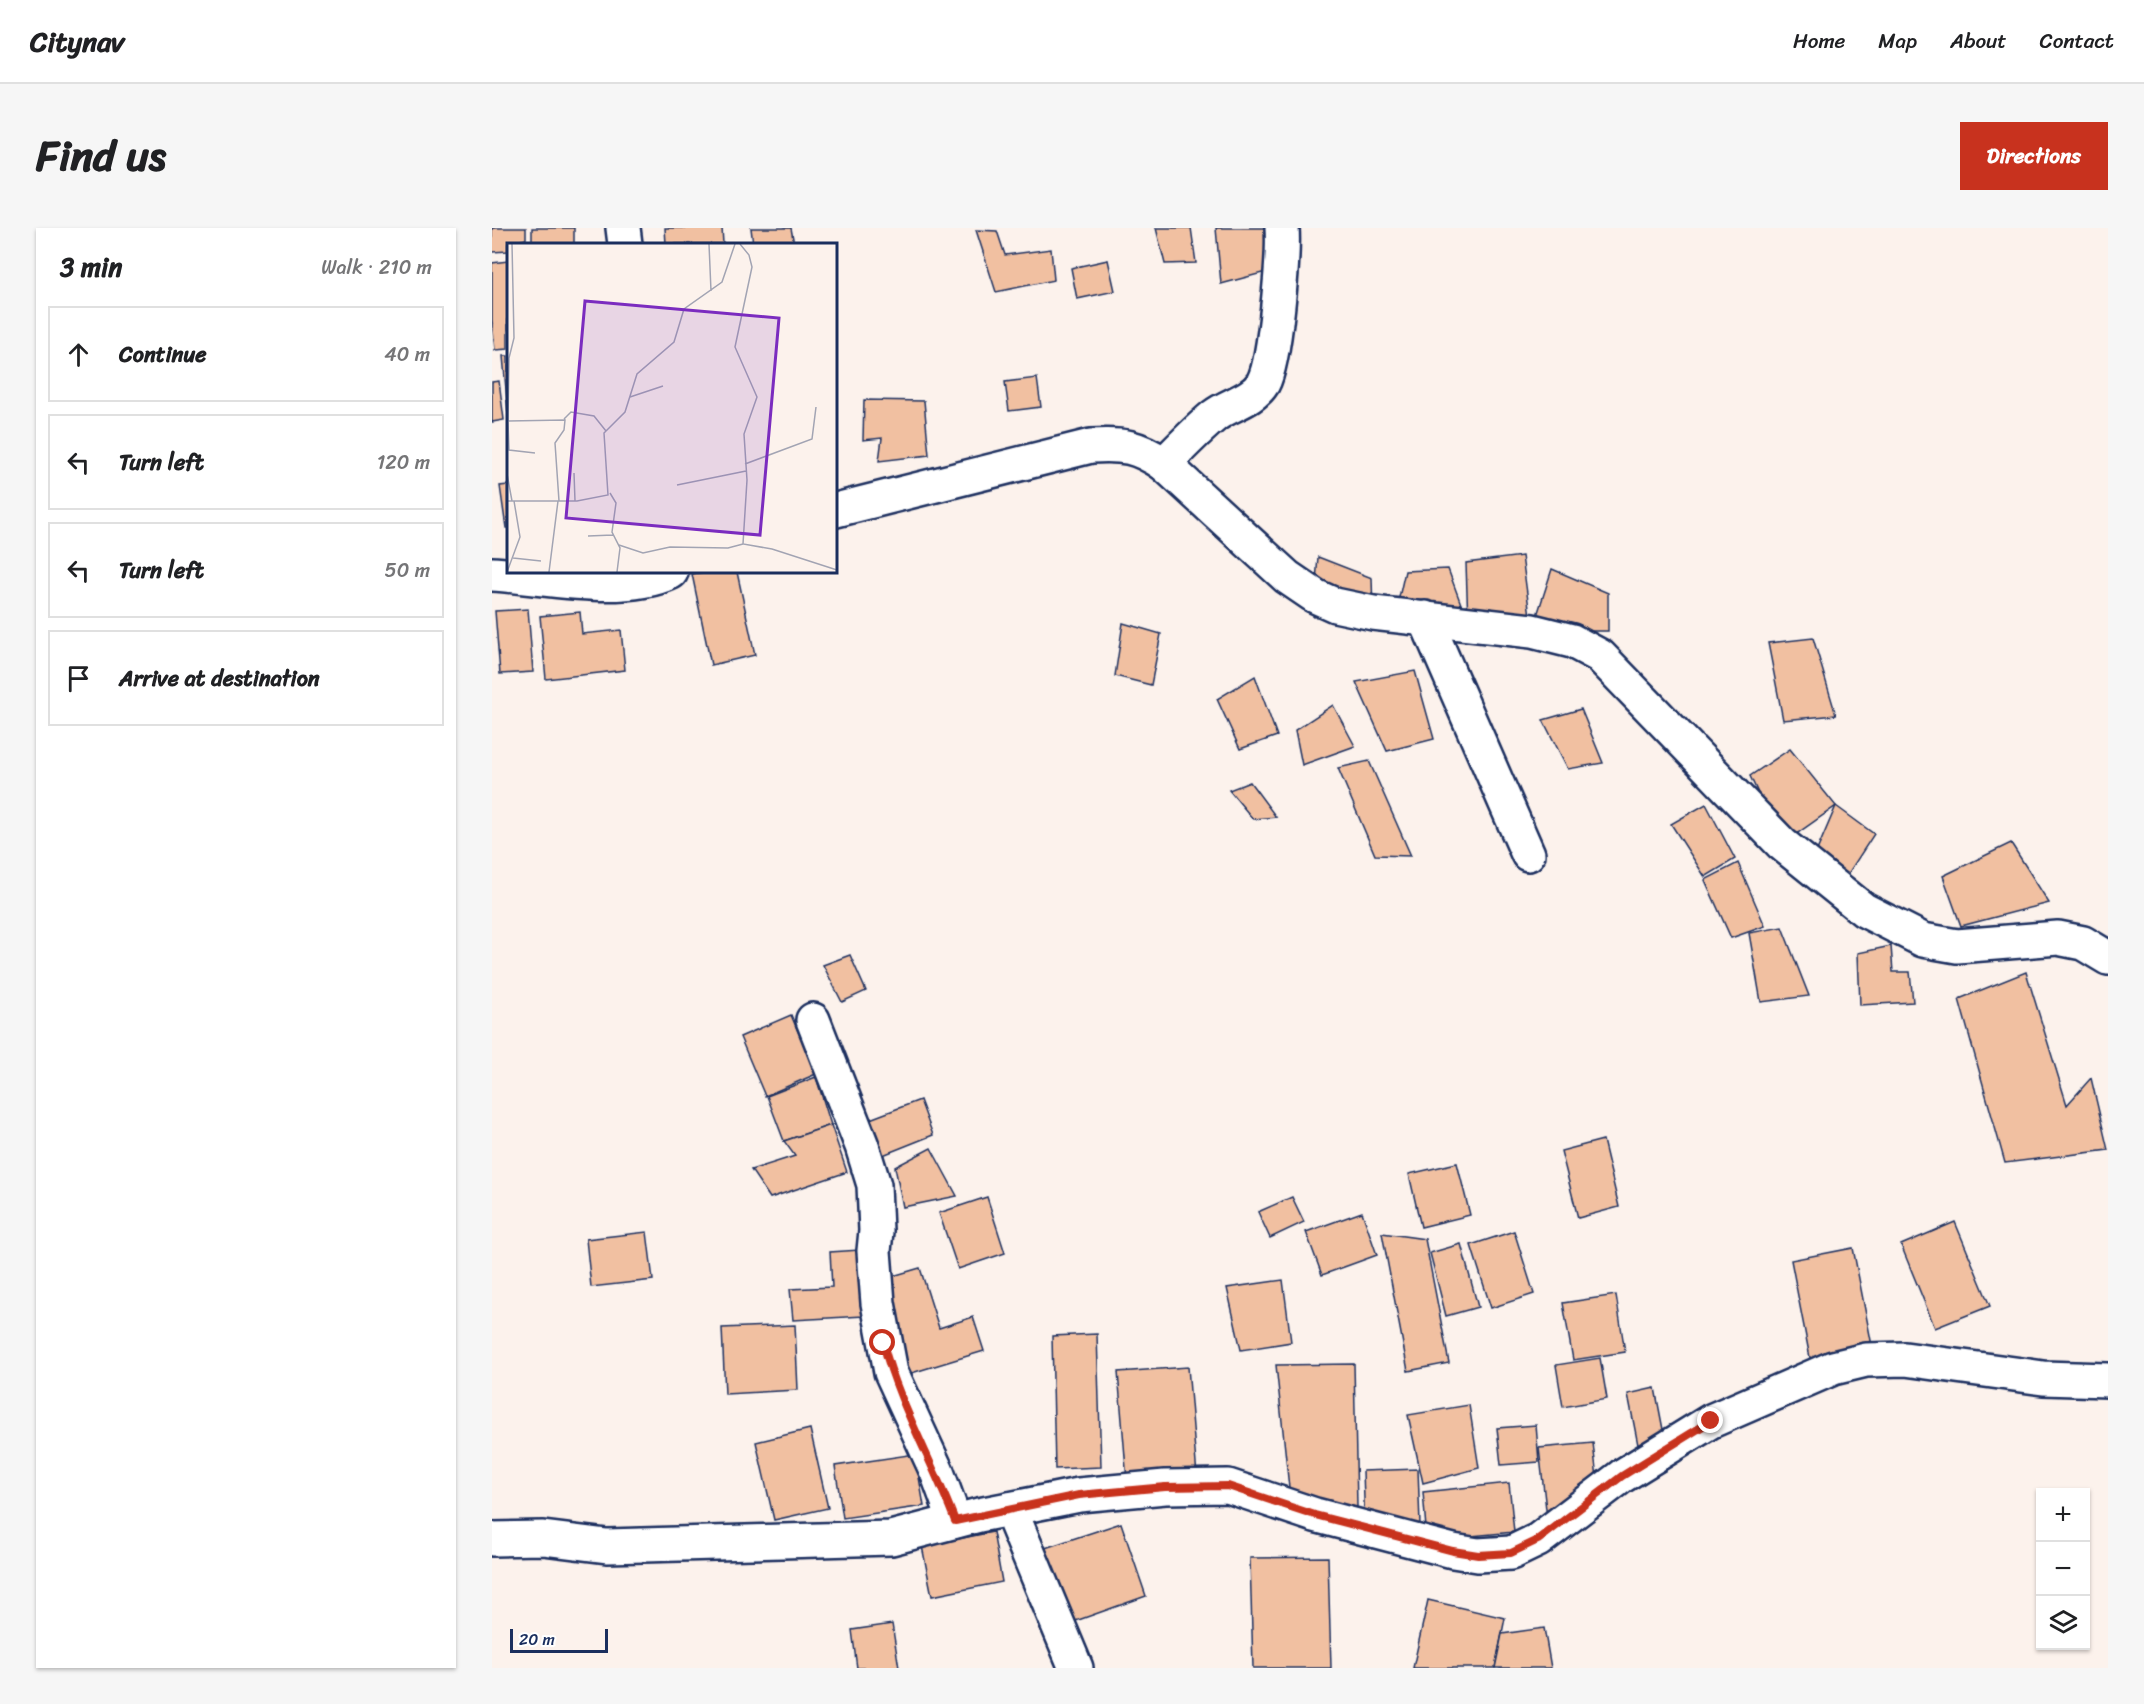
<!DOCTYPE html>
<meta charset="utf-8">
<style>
:root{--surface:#fff;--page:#f6f6f6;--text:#202124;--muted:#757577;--line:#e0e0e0;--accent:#c8321e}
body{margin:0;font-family:Sriracha,sans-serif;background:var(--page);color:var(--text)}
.controls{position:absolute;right:18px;bottom:18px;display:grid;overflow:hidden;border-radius:0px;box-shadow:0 2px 4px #0004}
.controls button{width:54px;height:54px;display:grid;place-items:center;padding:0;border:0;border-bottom:2px solid var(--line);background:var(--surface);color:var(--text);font:30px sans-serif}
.scale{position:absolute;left:18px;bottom:15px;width:98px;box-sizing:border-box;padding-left:6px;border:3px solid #1b2f5e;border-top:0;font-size:16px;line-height:21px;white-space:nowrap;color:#1b2f5e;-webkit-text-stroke:4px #fff;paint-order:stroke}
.stop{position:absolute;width:18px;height:18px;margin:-14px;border:4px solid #c8321e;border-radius:50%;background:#fff}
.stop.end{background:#c8321e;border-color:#fff;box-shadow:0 2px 6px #0008}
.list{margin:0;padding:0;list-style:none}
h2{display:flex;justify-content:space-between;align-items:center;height:78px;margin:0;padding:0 24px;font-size:26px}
h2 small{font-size:20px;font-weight:400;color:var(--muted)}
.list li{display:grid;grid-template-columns:39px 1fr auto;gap:18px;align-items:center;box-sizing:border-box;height:96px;margin:0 12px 12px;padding:0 12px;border:2px solid var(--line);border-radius:0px}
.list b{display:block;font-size:22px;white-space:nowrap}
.list em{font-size:20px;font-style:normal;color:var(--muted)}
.icon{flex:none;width:33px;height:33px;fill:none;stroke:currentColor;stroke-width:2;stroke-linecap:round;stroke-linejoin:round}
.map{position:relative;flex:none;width:1616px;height:1440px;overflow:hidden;border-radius:0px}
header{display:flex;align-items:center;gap:36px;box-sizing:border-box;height:84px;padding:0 30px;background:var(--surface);border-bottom:2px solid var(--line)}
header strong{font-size:28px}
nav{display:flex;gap:33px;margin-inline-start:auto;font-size:21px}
.intro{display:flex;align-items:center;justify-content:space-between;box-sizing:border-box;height:144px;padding:0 36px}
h1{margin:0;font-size:42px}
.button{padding:15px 27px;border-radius:0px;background:var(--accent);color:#fff;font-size:21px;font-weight:700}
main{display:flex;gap:36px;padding:0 36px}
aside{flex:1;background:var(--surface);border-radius:0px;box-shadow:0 2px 4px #0004}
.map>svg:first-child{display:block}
.building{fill:#f1c0a1;stroke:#1b2f5e;stroke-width:1.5}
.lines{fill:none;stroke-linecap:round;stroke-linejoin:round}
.minor-casing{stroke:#1b2f5e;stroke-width:38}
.minor{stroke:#fff;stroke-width:33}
.route{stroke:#c8321e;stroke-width:8}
.inset-road{fill:none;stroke:#a2a4b3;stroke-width:1.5}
.view{fill:#7b2cbf;fill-opacity:0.15;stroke:#7b2cbf;stroke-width:3}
.inset-edge{fill:none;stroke:#1b2f5e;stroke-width:3}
</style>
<header>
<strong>Citynav</strong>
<nav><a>Home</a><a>Map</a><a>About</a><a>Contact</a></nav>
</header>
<div class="intro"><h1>Find us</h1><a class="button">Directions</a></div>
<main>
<aside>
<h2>3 min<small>Walk · 210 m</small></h2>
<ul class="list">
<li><svg class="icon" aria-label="ahead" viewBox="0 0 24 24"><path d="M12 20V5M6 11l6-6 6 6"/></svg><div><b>Continue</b></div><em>40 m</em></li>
<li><svg class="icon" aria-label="left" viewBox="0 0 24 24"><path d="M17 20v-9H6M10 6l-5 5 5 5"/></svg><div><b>Turn left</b></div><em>120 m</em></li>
<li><svg class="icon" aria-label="left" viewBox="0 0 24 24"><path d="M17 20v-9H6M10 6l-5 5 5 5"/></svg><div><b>Turn left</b></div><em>50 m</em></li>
<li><svg class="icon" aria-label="arrive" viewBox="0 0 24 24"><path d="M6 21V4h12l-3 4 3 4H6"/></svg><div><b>Arrive at destination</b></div></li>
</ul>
</aside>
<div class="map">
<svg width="1616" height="1440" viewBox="0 0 1616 1440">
<rect width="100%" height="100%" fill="#fcf2ec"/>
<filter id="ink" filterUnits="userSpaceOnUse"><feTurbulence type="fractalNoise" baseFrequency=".0167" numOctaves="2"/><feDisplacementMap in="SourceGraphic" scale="12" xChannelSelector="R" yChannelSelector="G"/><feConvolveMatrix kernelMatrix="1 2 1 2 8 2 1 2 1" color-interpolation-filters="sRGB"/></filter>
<g filter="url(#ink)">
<g class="building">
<path d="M0,0H34V11L16,16V23L0,24Z"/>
<rect x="40" y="0" width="42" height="16"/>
<path d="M173,0H230L231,16H174Z"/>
<path d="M259,0H299L302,16H261Z"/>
<path d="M664,0H699L704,35L673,36Z"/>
<path d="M724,0H780L789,40L729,56Z"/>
<path d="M484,2L505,3L513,27L559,21L562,52L504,64Z"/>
<path d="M616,32L623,63L585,71L579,40Z"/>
<path d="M16,33V121L3,122L0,92V35Z"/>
<path d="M11,128H16V184Z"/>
<path d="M545,150L549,179L517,183L513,154Z"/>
<path d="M7,153L12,192L0,194V154Z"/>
<path d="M372,172L432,173L437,227L387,233L390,210L371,212Z"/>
<path d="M16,257V300H14L8,258Z"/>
<path d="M1030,328L1040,403L976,395L974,335Z"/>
<path d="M826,329L880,350L881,385L821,389Z"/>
<path d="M956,341L976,395L903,387L913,343Z"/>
<path d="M1060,341L1116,365V403H1040Z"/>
<path d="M212,344H245L263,427L219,437L200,346Z"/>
<path d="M36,381L41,444L8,446L3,383Z"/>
<path d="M88,384L90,406L129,402L133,442L54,451L48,388Z"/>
<path d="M631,395L669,406L659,457L623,448Z"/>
<path d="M1321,410L1344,487L1291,492L1276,415Z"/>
<path d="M923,443L942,511L895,523L864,454Z"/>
<path d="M763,448L785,508L748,521L725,471Z"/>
<path d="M841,477L863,518L810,537L803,502Z"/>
<path d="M1089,481L1111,535L1076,541L1051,492Z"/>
<path d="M1298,521L1344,578L1290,616L1258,548Z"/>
<path d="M877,533L919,628L883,627L846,540Z"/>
<path d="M758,554L784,589L761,591L737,562Z"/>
<path d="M1214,576L1243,631L1213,649L1179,596Z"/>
<path d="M1344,578L1382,606L1354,649L1318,639Z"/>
<path d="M1519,615L1557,675L1469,698L1451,648Z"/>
<path d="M1246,635L1273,698L1239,710L1213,652Z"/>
<path d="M1290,699L1317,768L1269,774L1257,705Z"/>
<path d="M1399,718L1401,744H1418L1421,774L1368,777L1366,725Z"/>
<path d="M358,727L374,763L350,774L331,737Z"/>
<path d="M1534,744L1575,877L1599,850L1616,922L1513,935L1467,771Z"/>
<path d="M299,787L324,846L273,868L248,809Z"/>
<path d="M324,849L339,897L292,913L275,868Z"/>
<path d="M428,872L441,907L391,927L378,891Z"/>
<path d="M339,897L355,944L278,970L259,942L303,928L292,913Z"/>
<path d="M1111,912L1127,979L1086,990L1069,923Z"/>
<path d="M439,920L465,968L411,979L403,939Z"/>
<path d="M965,935L978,987L929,999L917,946Z"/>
<path d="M495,969L513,1025L466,1041L447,985Z"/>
<path d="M800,969L812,994L778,1010L766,984Z"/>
<path d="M870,984L885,1027L830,1047L814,1004Z"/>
<path d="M1463,994L1498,1078L1443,1100L1409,1017Z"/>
<path d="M1022,1003L1042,1066L999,1080L979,1017Z"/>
<path d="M155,1004L161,1052L99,1059L94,1011Z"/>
<path d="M890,1005L933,1011L957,1135L916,1143Z"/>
<path d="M969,1016L986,1079L954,1088L938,1025Z"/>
<path d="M1361,1020L1382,1128L1320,1140L1299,1032Z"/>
<path d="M368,1022L372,1088L301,1092L298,1061L340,1059L338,1024Z"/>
<path d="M428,1040L447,1100L481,1089L492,1123L413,1147L394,1050Z"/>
<path d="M791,1052L799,1114L749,1122L735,1060Z"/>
<path d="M1124,1067L1133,1124L1081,1132L1071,1075Z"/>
<path d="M303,1097L306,1162L233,1166L230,1100Z"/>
<path d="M605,1106L609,1239L563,1241L560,1108Z"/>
<path d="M1108,1130L1115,1171L1071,1179L1064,1137Z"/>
<path d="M862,1136L865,1279L798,1269L784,1137Z"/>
<path d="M696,1139L705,1248L635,1253L626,1144Z"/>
<path d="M1163,1160L1173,1212L1146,1217L1136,1166Z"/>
<path d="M977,1177L987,1240L931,1255L916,1187Z"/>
<path d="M1044,1197L1047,1234L1009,1237L1005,1200Z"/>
<path d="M318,1201L336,1280L282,1292L264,1214Z"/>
<path d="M1101,1215L1106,1259L1055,1290L1047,1220Z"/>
<path d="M423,1226L432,1278L351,1290L343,1238Z"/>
<path d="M926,1241L928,1297L873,1300L871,1243Z"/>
<path d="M1017,1255L1022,1304L935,1312L931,1264Z"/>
<path d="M629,1295L654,1368L578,1395L553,1320Z"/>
<path d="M501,1304L510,1354L440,1368L430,1318Z"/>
<path d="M836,1329L839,1440H761L758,1330Z"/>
<path d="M936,1372L1013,1390L1003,1440H921Z"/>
<path d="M400,1396L407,1440H365L360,1402Z"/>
<path d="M1052,1400L1059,1440H1003L1010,1406Z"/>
</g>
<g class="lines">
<g class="minor-casing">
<g id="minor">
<path d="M131,0L133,16"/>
<path d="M672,236C688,220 704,203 722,188C737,176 760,173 771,155C783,133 792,27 790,0"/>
<path d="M344,282L599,218C631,216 645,218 672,236L795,349L823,368L843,377L881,385L1040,403L1080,413L1108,428L1290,616L1372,682L1431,712L1465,718L1566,710L1591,715L1616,730"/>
<path d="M0,346C53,349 131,367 179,344"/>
<path d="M933,390L1036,626"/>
<path d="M321,792L370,918L382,957L384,1003L382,1023L386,1075L399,1144L445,1244L463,1293"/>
<path d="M518,1281L584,1440"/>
<path d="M0,1311L51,1310L115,1318L399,1310L487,1287L587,1267L673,1259L736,1258L823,1287L961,1323L986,1327L1019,1325L1046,1312L1130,1248L1219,1193L1341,1140L1374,1132L1413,1131L1551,1150L1616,1152"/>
</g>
</g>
<use href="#minor" class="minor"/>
</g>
</g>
<g class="lines" filter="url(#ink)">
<path class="route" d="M391,1115C407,1177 441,1234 463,1293L587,1267L673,1259L736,1258L823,1287L961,1323L986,1327L1019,1325L1046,1312L1130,1248L1219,1193"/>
</g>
<g transform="translate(15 15)">
<rect width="330" height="330" fill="#fcf2ec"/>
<path class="inset-road" d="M5,1L7,95L2,115L1,178L58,177L57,187L48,200L52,258M202,1L204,48M233,1L242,12L245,24L228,104L250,154L237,191L240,237L236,301L265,306L330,327M123,154L156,143M57,176L64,169L87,173L99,188M1,179L2,207L28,210M238,221L305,196L309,164M67,230L68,258M0,231L5,258M170,242L239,228M103,250L109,260L105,289L113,305L110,329M0,258H70L101,252L97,190L118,169L130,131L167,99L177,66L215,39L228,1M81,293L106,292M112,302L136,310L163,304L221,305L236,301M6,315L34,318M0,329L13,294L7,258M42,329L51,258"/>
<path class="view" d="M78,58L272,75L253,292L59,275Z"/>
<rect width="330" height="330" class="inset-edge"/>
</g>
</svg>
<div class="controls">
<button>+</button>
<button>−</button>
<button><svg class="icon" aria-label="layers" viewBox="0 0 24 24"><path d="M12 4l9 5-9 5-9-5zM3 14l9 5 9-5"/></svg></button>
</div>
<div class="scale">20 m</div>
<div class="stop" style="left:391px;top:1115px"></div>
<div class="stop end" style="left:1219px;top:1193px"></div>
</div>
</main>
